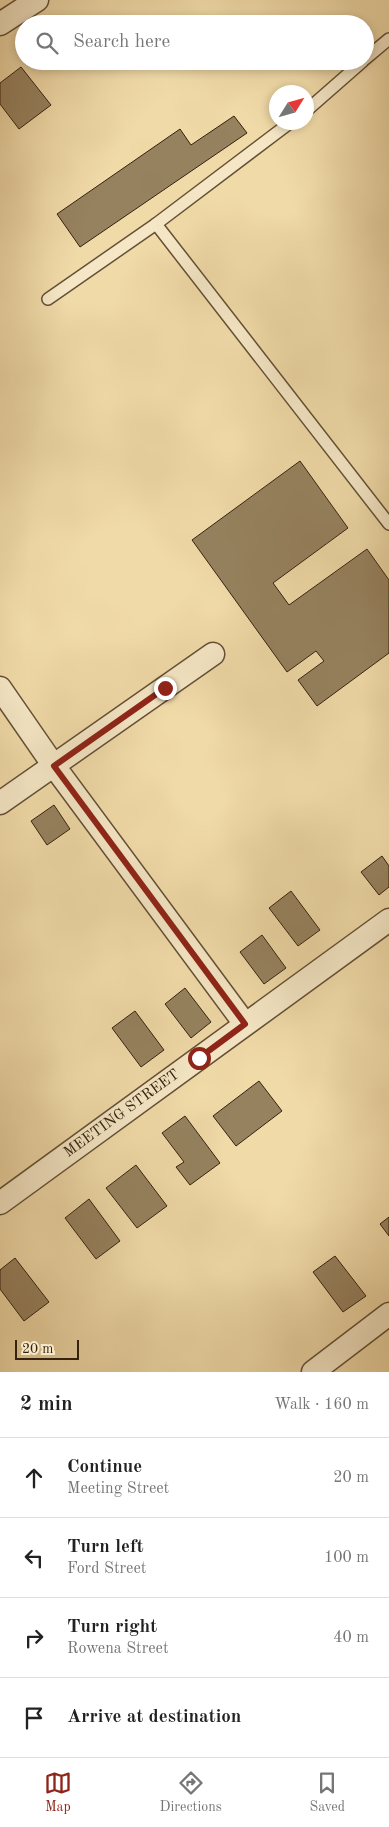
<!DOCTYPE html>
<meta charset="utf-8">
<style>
:root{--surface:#fff;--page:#f2f2f2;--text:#222;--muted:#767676;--line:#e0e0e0;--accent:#8f2418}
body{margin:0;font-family:"Old Standard TT",serif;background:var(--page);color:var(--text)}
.compass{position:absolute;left:269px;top:85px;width:45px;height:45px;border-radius:50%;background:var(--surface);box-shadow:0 2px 8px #0003;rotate:53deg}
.scale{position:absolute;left:15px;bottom:12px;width:64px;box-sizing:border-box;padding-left:5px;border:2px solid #35220f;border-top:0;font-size:14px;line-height:18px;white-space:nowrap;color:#35220f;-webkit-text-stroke:4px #f5e7c6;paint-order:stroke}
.stop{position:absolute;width:15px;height:15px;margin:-11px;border:4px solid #8f2418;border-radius:50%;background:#fff}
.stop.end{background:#8f2418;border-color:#fff;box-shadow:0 1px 5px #0008}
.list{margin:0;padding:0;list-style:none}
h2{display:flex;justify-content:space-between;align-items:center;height:65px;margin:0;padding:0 20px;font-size:21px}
h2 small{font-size:16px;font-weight:400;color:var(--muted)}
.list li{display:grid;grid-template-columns:32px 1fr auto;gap:15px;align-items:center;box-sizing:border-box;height:80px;padding:0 20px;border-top:1px solid var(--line)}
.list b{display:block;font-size:19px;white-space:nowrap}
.list p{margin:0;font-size:16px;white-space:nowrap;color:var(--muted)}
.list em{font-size:16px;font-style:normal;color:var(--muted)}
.icon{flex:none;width:28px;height:28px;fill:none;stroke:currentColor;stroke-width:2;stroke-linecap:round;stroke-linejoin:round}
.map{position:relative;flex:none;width:389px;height:1372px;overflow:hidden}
.search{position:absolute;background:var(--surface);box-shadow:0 2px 8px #0003;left:15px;right:15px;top:15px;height:55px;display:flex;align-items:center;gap:12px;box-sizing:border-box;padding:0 18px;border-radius:28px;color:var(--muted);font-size:19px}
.sheet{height:385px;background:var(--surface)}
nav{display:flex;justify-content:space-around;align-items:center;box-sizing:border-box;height:70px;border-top:1px solid var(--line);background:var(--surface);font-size:14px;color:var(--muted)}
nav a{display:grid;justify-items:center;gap:2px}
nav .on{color:var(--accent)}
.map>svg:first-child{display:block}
.building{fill:#96825f;stroke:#35220f}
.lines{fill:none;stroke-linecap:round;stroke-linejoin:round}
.lane-casing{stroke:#645035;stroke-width:14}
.street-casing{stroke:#645035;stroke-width:25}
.lane{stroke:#f5e7c6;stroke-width:11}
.street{stroke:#f5e7c6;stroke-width:22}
.route{stroke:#8f2418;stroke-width:6}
.labels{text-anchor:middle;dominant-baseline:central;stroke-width:4;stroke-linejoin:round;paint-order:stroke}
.street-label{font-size:15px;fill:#35220f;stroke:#f5e7c6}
</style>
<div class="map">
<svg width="389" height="1372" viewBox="0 0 389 1372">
<rect width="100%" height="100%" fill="#f0daa8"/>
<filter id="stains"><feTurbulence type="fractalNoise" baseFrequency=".004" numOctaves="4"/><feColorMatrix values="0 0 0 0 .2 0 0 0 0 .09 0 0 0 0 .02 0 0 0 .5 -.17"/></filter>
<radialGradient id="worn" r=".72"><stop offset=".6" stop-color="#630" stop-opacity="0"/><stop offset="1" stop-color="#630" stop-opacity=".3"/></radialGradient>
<g class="building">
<path d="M21,67L51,105L19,129L0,104V83Z"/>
<path d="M234,116L247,133L80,247L57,214L180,129L191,145Z"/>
<path d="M300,461L348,528L273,583L289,605L367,549L389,580V653L317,706L298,680L324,661L316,651L287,672L192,540Z"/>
<path d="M54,805L70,829L47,845L31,821Z"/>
<path d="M382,856L389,866V887L379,895L361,872Z"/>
<path d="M291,891L320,930L298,946L269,908Z"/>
<path d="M262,935L286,968L264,984L240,952Z"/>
<path d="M185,988L211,1022L191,1038L165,1004Z"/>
<path d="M135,1011L164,1050L141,1067L112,1028Z"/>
<path d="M259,1081L282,1111L236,1146L213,1116Z"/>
<path d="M185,1116L220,1163L190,1185L176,1167L184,1162L162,1133Z"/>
<path d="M136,1165L167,1206L137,1228L106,1188Z"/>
<path d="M89,1199L120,1241L96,1259L65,1218Z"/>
<path d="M389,1217V1236L380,1224Z"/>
<path d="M335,1256L366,1296L343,1312L313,1272Z"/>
<path d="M15,1258L49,1302L24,1321L0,1289V1270Z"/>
</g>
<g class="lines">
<g class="lane-casing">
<g id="lane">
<path d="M365,59L389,39"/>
<path d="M306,111L363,61"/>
<path d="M156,224L291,122"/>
<path d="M48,299L156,224L389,524"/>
</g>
</g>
<g class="street-casing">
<g id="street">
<path d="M0,24L37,0"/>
<path d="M0,688L54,766L245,1024"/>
<path d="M0,803L213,654"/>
<path d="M0,1203L389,920"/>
<path d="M313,1372L389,1314"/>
</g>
</g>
<use href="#lane" class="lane"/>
<use href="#street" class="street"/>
</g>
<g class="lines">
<path class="route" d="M165,688L54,766L245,1024L199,1058"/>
</g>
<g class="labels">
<g class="street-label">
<text transform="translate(122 1114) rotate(-36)">MEETING STREET</text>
</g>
</g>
<rect width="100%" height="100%" filter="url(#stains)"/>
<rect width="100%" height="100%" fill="url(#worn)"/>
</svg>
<svg class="compass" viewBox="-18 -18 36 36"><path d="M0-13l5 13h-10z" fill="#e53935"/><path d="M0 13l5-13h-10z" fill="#767676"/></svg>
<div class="scale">20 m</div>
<div class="stop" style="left:199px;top:1058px"></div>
<div class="stop end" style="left:165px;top:688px"></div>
<div class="search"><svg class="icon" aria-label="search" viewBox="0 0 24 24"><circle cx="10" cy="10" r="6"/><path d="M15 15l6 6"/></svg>Search here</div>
</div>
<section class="sheet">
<h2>2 min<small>Walk · 160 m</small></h2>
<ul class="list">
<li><svg class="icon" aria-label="ahead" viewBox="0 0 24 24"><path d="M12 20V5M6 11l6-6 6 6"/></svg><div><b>Continue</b><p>Meeting Street</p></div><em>20 m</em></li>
<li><svg class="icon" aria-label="left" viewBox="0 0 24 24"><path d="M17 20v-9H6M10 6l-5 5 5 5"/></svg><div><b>Turn left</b><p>Ford Street</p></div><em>100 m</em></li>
<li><svg class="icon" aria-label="right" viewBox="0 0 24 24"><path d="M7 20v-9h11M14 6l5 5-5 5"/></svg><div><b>Turn right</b><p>Rowena Street</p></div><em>40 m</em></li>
<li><svg class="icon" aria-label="arrive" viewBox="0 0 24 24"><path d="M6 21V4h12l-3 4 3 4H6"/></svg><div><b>Arrive at destination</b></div></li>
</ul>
</section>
<nav>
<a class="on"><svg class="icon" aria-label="map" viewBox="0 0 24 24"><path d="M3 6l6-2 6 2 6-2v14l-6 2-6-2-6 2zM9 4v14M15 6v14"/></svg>Map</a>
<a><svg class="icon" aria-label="directions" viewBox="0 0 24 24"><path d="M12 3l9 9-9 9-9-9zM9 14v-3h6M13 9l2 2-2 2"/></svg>Directions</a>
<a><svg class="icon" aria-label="saved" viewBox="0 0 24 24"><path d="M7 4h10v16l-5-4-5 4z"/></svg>Saved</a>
</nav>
